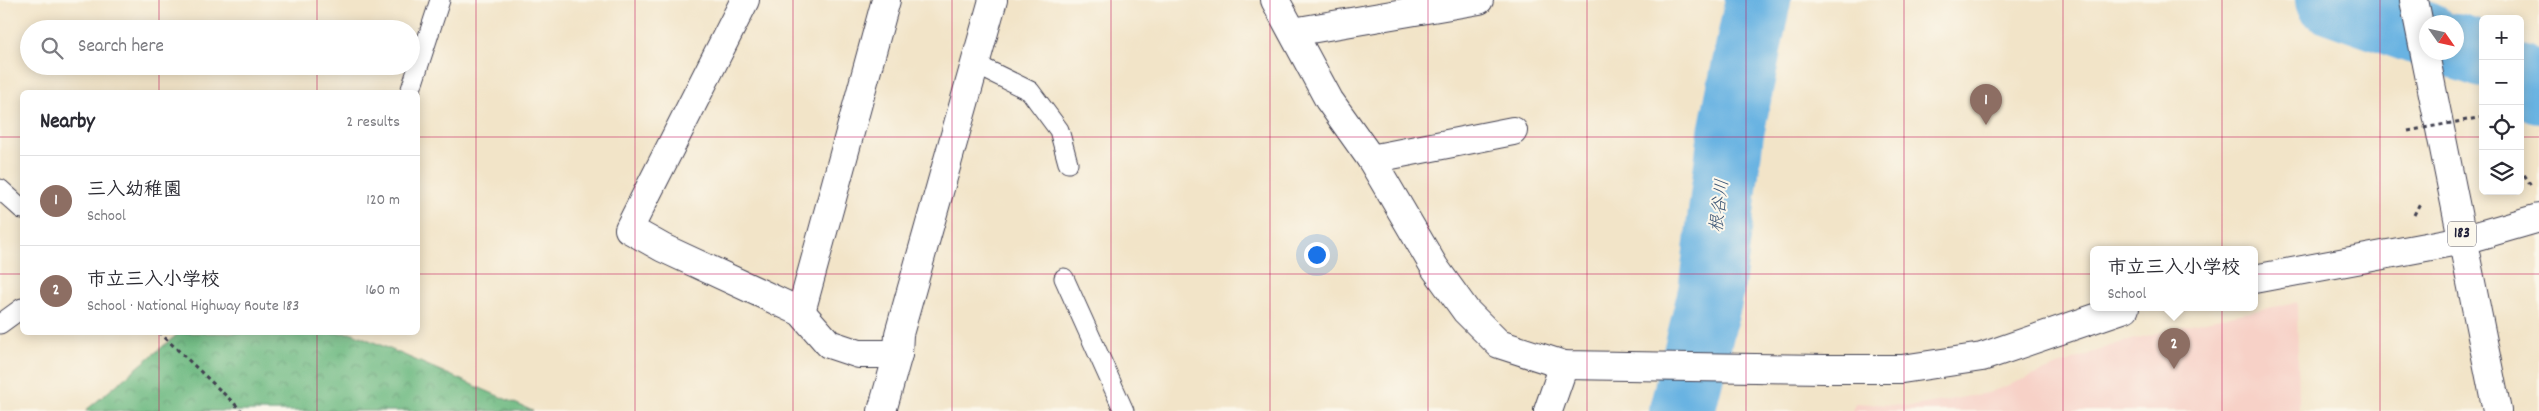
<!DOCTYPE html>
<meta charset="utf-8">
<style>
:root{--surface:#fff;--page:#f2f2f3;--text:#2b2b33;--muted:#7c7c81;--line:#e1e1e2;--accent:#1a73e8}
body{margin:0;font-family:Dekko,"Klee One",sans-serif;background:var(--page);color:var(--text)}
.controls{position:absolute;right:15px;top:15px;display:grid;overflow:hidden;border-radius:8px;box-shadow:0 2px 12px #0003}
.controls button{width:45px;height:45px;display:grid;place-items:center;padding:0;border:0;border-bottom:1px solid var(--line);background:var(--surface);color:var(--text);font:25px sans-serif}
.compass{position:absolute;left:2419px;top:15px;width:45px;height:45px;border-radius:50%;background:var(--surface);box-shadow:0 2px 12px #0003;rotate:124deg}
.you{position:absolute;left:1316px;top:254px;width:18px;height:18px;margin:-12px;border:4px solid #fff;border-radius:50%;background:#1a73e8;box-shadow:0 0 0 8px #1a73e833}
.badge{display:grid;place-items:center;width:32px;height:32px;border-radius:50%;background:var(--accent);color:#fff;font-size:16px;font-weight:700}
.pin{position:absolute;translate:-50% -41px;filter:drop-shadow(0 1px 2px #0008)}
.pin::after{content:'';position:absolute;top:26px;width:18px;height:15px;background:inherit;clip-path:polygon(0 0,100% 0,50% 100%)}
.popup{position:absolute;left:2090px;top:246px;width:168px;height:65px;box-sizing:border-box;display:grid;place-content:center;border-radius:8px;background:var(--surface);filter:drop-shadow(0 1px 4px #0005);font-size:16px;white-space:nowrap;color:var(--muted)}
.popup b{font-size:19px;color:var(--text)}
.popup::after{content:'';position:absolute;left:50%;top:100%;margin-left:-10px;border:10px solid transparent;border-top-color:var(--surface)}
.list{margin:0;padding:0;list-style:none}
h2{display:flex;justify-content:space-between;align-items:center;height:65px;margin:0;padding:0 20px;font-size:21px}
h2 small{font-size:16px;font-weight:400;color:var(--muted)}
.list li{display:grid;grid-template-columns:32px 1fr auto;gap:15px;align-items:center;box-sizing:border-box;height:90px;padding:0 20px;border-top:1px solid var(--line)}
.list b{display:block;font-size:19px;white-space:nowrap}
.list p{margin:0;font-size:16px;white-space:nowrap;color:var(--muted)}
.list em{font-size:16px;font-style:normal;color:var(--muted)}
.icon{flex:none;width:28px;height:28px;fill:none;stroke:currentColor;stroke-width:2;stroke-linecap:round;stroke-linejoin:round}
.map{position:relative;flex:none;width:2539px;height:411px;overflow:hidden}
.search{position:absolute;background:var(--surface);box-shadow:0 2px 12px #0003;left:20px;top:20px;width:400px;height:55px;display:flex;align-items:center;gap:12px;box-sizing:border-box;padding:0 18px;border-radius:28px;color:var(--muted);font-size:19px}
.panel{position:absolute;background:var(--surface);box-shadow:0 2px 12px #0003;left:20px;top:90px;width:400px;height:245px;border-radius:8px}
.map>svg:first-child{display:block}
.built{fill:#f7d1c7}
.forest{fill:url(#forest-crowns);stroke:#486e5e}
.lines{fill:none;stroke-linecap:round;stroke-linejoin:round}
.river{stroke:#69b3e2;stroke-width:66}
.lane-casing{stroke:#413f50;stroke-width:21}
.street-casing{stroke:#413f50;stroke-width:30}
.secondary-casing{stroke:#413f50;stroke-width:30}
.highway-casing{stroke:#413f50;stroke-width:30}
.path{stroke:#413f50;stroke-width:3;stroke-dasharray:4 4;stroke-linecap:butt}
.lane{stroke:#fff;stroke-width:19}
.street{stroke:#fff;stroke-width:28}
.secondary{stroke:#fff;stroke-width:28}
.highway{stroke:#fff;stroke-width:28}
.path-bridge{stroke:#413f50;stroke-width:3;stroke-dasharray:4 4;stroke-linecap:butt}
.grid{fill:none;stroke:#c2185b;stroke-width:1;stroke-opacity:0.55}
.labels{text-anchor:middle;dominant-baseline:central;stroke-width:4;stroke-linejoin:round;paint-order:stroke}
.shield{fill:#fbf7ec;stroke:#636270;stroke-width:1}
.shield-label{font-size:15px;font-weight:bold;fill:#22223b}
.water-label{font-size:18px;font-style:italic;fill:#3b5575;stroke:#fbf7ec}
</style>
<div class="map">
<svg width="2539" height="411" viewBox="0 0 2539 411">
<defs>
<pattern id="forest-crowns" width="20" height="18" patternUnits="userSpaceOnUse" patternTransform="scale(1.25)"><rect width="20" height="18" fill="#6eba82"/><path d="M2 6a3 3 0 1 1 6 0M12 15a3 3 0 1 1 6 0" fill="none" stroke="#5a976c"/></pattern>
</defs>
<rect width="100%" height="100%" fill="#fbf7ec"/>
<filter id="ink" filterUnits="userSpaceOnUse"><feTurbulence type="fractalNoise" baseFrequency=".02" numOctaves="2"/><feDisplacementMap in="SourceGraphic" scale="10" xChannelSelector="R" yChannelSelector="G"/><feConvolveMatrix kernelMatrix="1 2 1 2 8 2 1 2 1" color-interpolation-filters="sRGB"/></filter>
<filter id="wash" filterUnits="userSpaceOnUse"><feTurbulence type="fractalNoise" baseFrequency=".0096" numOctaves="4" result="noise"/><feDisplacementMap in="SourceGraphic" scale="20" xChannelSelector="R" yChannelSelector="G"/><feGaussianBlur stdDeviation="1.12" result="paint"/><feColorMatrix in="noise" values="0 0 0 0 0 0 0 0 0 0 0 0 0 0 0 0 0 1.4 0 .05"/><feComposite in="paint" operator="in"/></filter>
<g filter="url(#wash)">
<rect width="100%" height="100%" fill="#f2e4c8"/>
<path class="built" d="M2297,302L2299,411H1853L1855,403L1913,406L1988,393L2112,345L2196,323Z"/>
<path class="forest" d="M179,333H353L533,411H85Z"/>
<g class="lines">
<g class="river">
<path d="M2328,0L2426,35"/>
<path d="M2456,46L2483,55"/>
<path d="M2520,78L2539,90"/>
<path d="M1682,411L1711,292L1731,133L1758,0"/>
</g>
</g>
</g>
<g filter="url(#ink)">
<g class="lines">
<g class="lane-casing">
<g id="lane">
<path d="M975,64L1030,91L1059,130L1068,163"/>
<path d="M410,92L440,0"/>
<path d="M0,189L22,209"/>
<path d="M1064,278L1124,411"/>
<path d="M0,324L22,308"/>
</g>
</g>
<g class="street-casing">
<g id="street">
<path d="M745,0L629,229L663,248L801,312L829,344L859,354H898"/>
<path d="M1275,0L1329,100L1371,159L1435,268L1466,311L1499,344L1564,365L1825,369"/>
<path d="M1293,32L1479,0"/>
<path d="M1371,159L1513,131"/>
<path d="M2463,240L2539,218"/>
<path d="M801,312L886,0"/>
<path d="M882,411L898,354L899,334L993,0"/>
<path d="M1548,411L1564,365"/>
</g>
</g>
<g class="secondary-casing">
<g id="secondary">
<path d="M2254,279L2463,240"/>
<path d="M1825,369H1902L1982,357L2125,308"/>
</g>
</g>
<g class="highway-casing">
<path id="highway" d="M2414,0L2497,411"/>
</g>
<g class="path">
<path d="M2520,168L2532,187"/>
<path d="M2414,215L2420,203"/>
<path d="M159,332L242,411"/>
</g>
<use href="#lane" class="lane"/>
<use href="#street" class="street"/>
<use href="#secondary" class="secondary"/>
<use href="#highway" class="highway"/>
<path class="path-bridge" d="M2408,131L2483,117"/>
</g>
</g>
<path class="grid" d="M159,0V29M317,0V29M476,0V411M635,0V411M793,0V411M952,0V411M1111,0V411M1270,0V411M1428,0V411M1587,0V411M1746,0V411M1904,0V411M2063,0V411M2222,0V411M2380,0V411M159,66V92M317,66V92M0,137H22M418,137H2483M2520,137H2539M0,274H22M418,274H2539M159,332V411M317,332V411"/>
<g class="labels">
<rect class="shield" x="2448" y="221.5" width="28" height="25" rx="4"/>
<g class="shield-label">
<text x="2462" y="234">183</text>
</g>
<g class="water-label">
<text transform="translate(1721 206) rotate(-83)">根谷川</text>
</g>
</g>
</svg>
<div class="controls">
<button>+</button>
<button>−</button>
<button><svg class="icon" aria-label="locate" viewBox="0 0 24 24"><circle cx="12" cy="12" r="6"/><path d="M12 2v4M12 18v4M2 12h4M18 12h4"/></svg></button>
<button><svg class="icon" aria-label="layers" viewBox="0 0 24 24"><path d="M12 4l9 5-9 5-9-5zM3 14l9 5 9-5"/></svg></button>
</div>
<svg class="compass" viewBox="-18 -18 36 36"><path d="M0-13l5 13h-10z" fill="#e53935"/><path d="M0 13l5-13h-10z" fill="#7c7c81"/></svg>
<div class="you"></div>
<div class="pin badge" style="left:1986px;top:125px;background:#8d6e63">1</div>
<div class="pin badge" style="left:2174px;top:369px;background:#8d6e63">2</div>
<div class="popup"><b>市立三入小学校</b>School</div>
<div class="search"><svg class="icon" aria-label="search" viewBox="0 0 24 24"><circle cx="10" cy="10" r="6"/><path d="M15 15l6 6"/></svg>Search here</div>
<section class="panel">
<h2>Nearby<small>2 results</small></h2>
<ul class="list">
<li><span class="badge" style="background:#8d6e63">1</span><div><b>三入幼稚園</b><p>School</p></div><em>120 m</em></li>
<li><span class="badge" style="background:#8d6e63">2</span><div><b>市立三入小学校</b><p>School · National Highway Route 183</p></div><em>160 m</em></li>
</ul>
</section>
</div>
